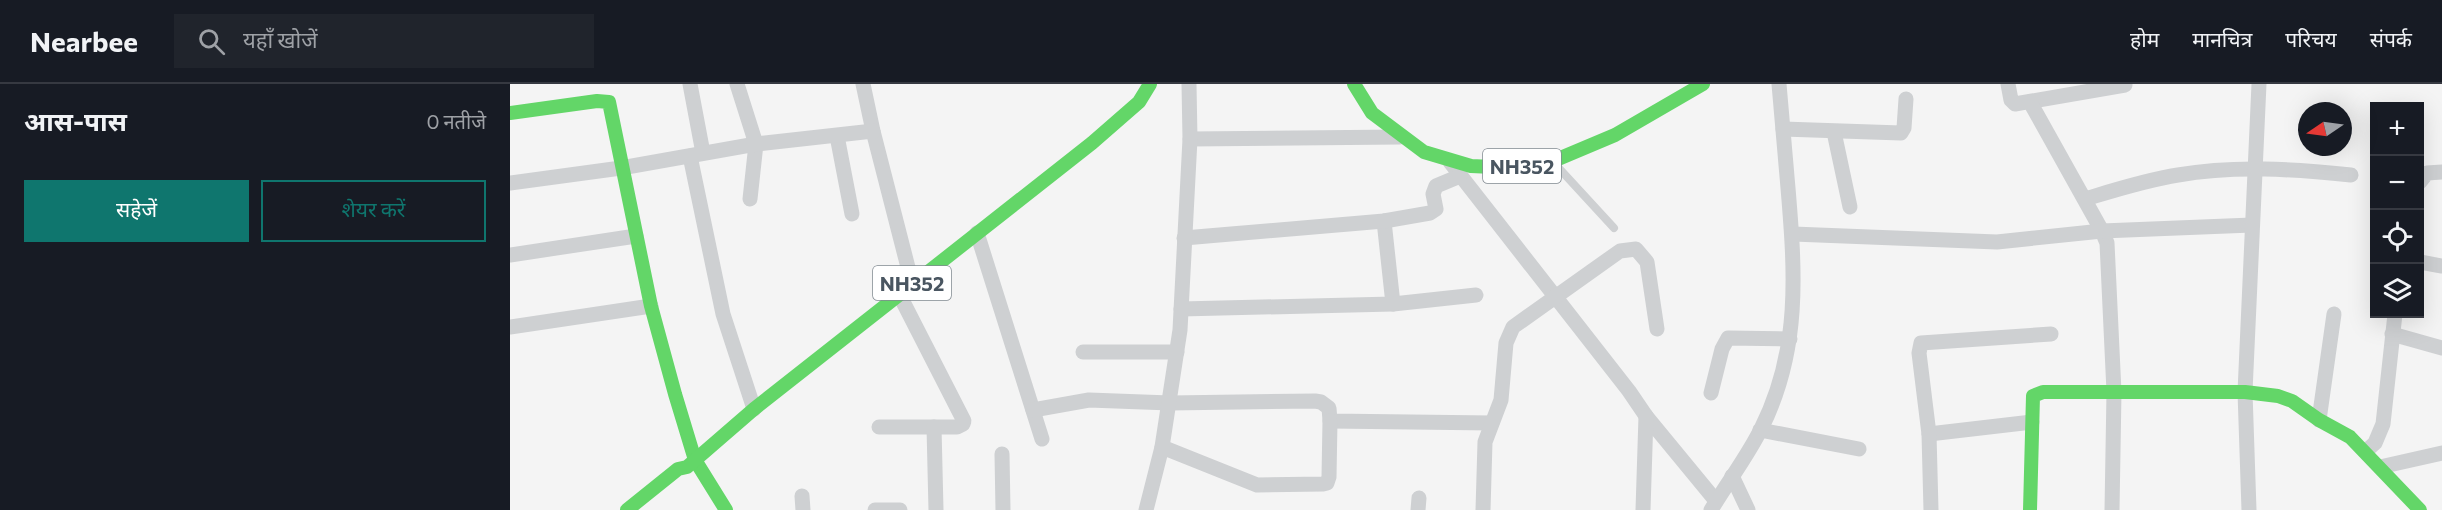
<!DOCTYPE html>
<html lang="hi">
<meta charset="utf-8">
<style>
:root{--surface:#171b24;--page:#20242c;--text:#f1f3f6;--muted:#9ea1a6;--line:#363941;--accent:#0f766e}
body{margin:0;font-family:Commissioner,"Noto Sans Devanagari",sans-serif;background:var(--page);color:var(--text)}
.controls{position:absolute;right:18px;top:18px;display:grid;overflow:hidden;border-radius:0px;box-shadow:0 6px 24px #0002}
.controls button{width:54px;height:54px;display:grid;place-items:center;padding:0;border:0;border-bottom:2px solid var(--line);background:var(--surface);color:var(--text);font:30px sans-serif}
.compass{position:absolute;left:1788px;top:18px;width:54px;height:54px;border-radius:50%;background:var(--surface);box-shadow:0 6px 24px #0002;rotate:257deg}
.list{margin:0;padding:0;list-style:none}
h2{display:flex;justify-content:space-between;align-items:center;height:78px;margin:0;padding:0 24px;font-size:26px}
h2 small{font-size:20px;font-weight:400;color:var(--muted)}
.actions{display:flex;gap:12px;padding:18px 24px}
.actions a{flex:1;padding:14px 0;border:2px solid var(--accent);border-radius:0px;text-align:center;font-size:21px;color:var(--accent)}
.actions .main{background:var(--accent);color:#fff}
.icon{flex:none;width:33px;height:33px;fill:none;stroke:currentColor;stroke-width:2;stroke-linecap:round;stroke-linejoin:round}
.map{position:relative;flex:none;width:1932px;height:426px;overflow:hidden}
header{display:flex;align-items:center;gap:36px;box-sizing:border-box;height:84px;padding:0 30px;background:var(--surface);border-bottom:2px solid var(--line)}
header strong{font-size:28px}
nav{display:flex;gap:33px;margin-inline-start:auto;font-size:21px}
.search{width:420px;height:54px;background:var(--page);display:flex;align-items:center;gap:15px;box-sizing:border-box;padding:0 21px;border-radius:0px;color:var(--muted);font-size:22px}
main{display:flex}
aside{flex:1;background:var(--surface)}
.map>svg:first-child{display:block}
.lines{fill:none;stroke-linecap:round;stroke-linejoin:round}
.lane{stroke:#ced0d2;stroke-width:8}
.street{stroke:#ced0d2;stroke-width:15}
.fast{stroke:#63d668;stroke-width:14}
.labels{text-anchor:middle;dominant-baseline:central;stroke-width:4.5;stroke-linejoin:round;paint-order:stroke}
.shield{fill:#fff;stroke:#808990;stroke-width:1.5}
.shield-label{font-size:20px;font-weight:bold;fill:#4a5661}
</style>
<header>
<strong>Nearbee</strong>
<div class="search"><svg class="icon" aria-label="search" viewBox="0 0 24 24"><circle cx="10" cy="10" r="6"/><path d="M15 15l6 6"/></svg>यहाँ खोजें</div>
<nav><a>होम</a><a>मानचित्र</a><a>परिचय</a><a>संपर्क</a></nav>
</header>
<main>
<aside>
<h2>आस-पास<small>0 नतीजे</small></h2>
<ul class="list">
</ul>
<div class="actions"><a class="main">सहेजें</a><a>शेयर करें</a></div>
</aside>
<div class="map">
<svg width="1932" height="426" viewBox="0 0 1932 426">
<rect width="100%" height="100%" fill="#f4f4f4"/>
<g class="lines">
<path class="lane" d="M1046,81L1104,144"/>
<g class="street">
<path d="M180,0L193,69"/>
<path d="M227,0L246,60L240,115"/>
<path d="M353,0L363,47L402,199"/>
<path d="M1498,0L1501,16L1505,20L1615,1"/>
<path d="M1520,18L1592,147L1597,159L1604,308L1602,426"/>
<path d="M1273,45L1391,49L1394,44L1396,15"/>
<path d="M1324,48L1340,123"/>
<path d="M327,52L342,130"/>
<path d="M680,55L890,53"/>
<path d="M180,72L213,230L244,325"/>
<path d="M940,78L1119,307L1136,332L1206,417"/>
<path d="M1910,98L1917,89L1932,88"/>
<path d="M0,99L111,84L246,60L363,47"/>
<path d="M1575,115C1605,106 1636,96 1668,91C1725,81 1783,85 1841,91"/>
<path d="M874,137L883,220"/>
<path d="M467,149L532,355"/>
<path d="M1283,150L1487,158L1592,147L1742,141"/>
<path d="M674,154L874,137L920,129L926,125L923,110L926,102L950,92"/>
<path d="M0,171L126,152"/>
<path d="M1910,178L1932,182"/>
<path d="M671,225L883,220L966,211"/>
<path d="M0,243L141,222"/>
<path d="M1882,250L1932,264"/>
<path d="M573,268H667"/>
<path d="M1201,309L1212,265L1218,254L1280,255"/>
<path d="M523,326L579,316L660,319L805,317L811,318L819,324L820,337L982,339"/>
<path d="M1809,336L1824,230"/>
<path d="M369,343H447L453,340L454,337L389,210"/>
<path d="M424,343L426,426"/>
<path d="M1250,346L1349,365"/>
<path d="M1419,350L1522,338"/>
<path d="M652,363L747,401L813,400L817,399L819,393L820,337"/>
<path d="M1856,367L1865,359L1873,340L1885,230"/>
<path d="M492,370L493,426"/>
<path d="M1870,383L1932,369"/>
<path d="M1222,392L1238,426"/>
<path d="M292,412L293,426"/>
<path d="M365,426H390"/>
<path d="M636,426L652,363L670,246L680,55L679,0"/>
<path d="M908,426L909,414"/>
<path d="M973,426L975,358L991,316L996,259L1003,243L1110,167L1126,165L1137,178L1147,245"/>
<path d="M1133,426L1136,332"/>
<path d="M1201,426C1217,399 1237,373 1251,345C1291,266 1285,188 1278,104C1275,70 1272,35 1269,0"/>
<path d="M1421,426L1419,350L1409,269L1411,259L1541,250"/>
<path d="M1739,426L1735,308L1749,0"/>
</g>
<g class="fast">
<path d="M844,0L862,29L914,68L961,82L1005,84L1048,75L1105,51L1193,0"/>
<path d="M0,29L87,17L99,18L141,222L165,310L185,376L216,426"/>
<path d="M117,426L168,385L177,383L244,325L582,59L629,18L640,0"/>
<path d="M1520,426L1523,312L1533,308H1735L1768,312L1782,317L1809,336L1840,353L1910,426"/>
</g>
</g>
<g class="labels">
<g class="shield">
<rect x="973" y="65" width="78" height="34" rx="4.5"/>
<rect x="363" y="182" width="78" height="34" rx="4.5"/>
</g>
<g class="shield-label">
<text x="1012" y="82">NH352</text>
<text x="402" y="199">NH352</text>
</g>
</g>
</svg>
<div class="controls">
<button>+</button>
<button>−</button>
<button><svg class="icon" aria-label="locate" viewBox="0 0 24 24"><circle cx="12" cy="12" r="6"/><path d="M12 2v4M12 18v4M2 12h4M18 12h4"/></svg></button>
<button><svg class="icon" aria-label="layers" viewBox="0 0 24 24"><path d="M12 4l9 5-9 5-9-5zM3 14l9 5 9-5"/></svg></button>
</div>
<svg class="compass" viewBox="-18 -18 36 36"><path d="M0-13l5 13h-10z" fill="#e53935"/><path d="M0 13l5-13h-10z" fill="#9ea1a6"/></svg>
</div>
</main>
